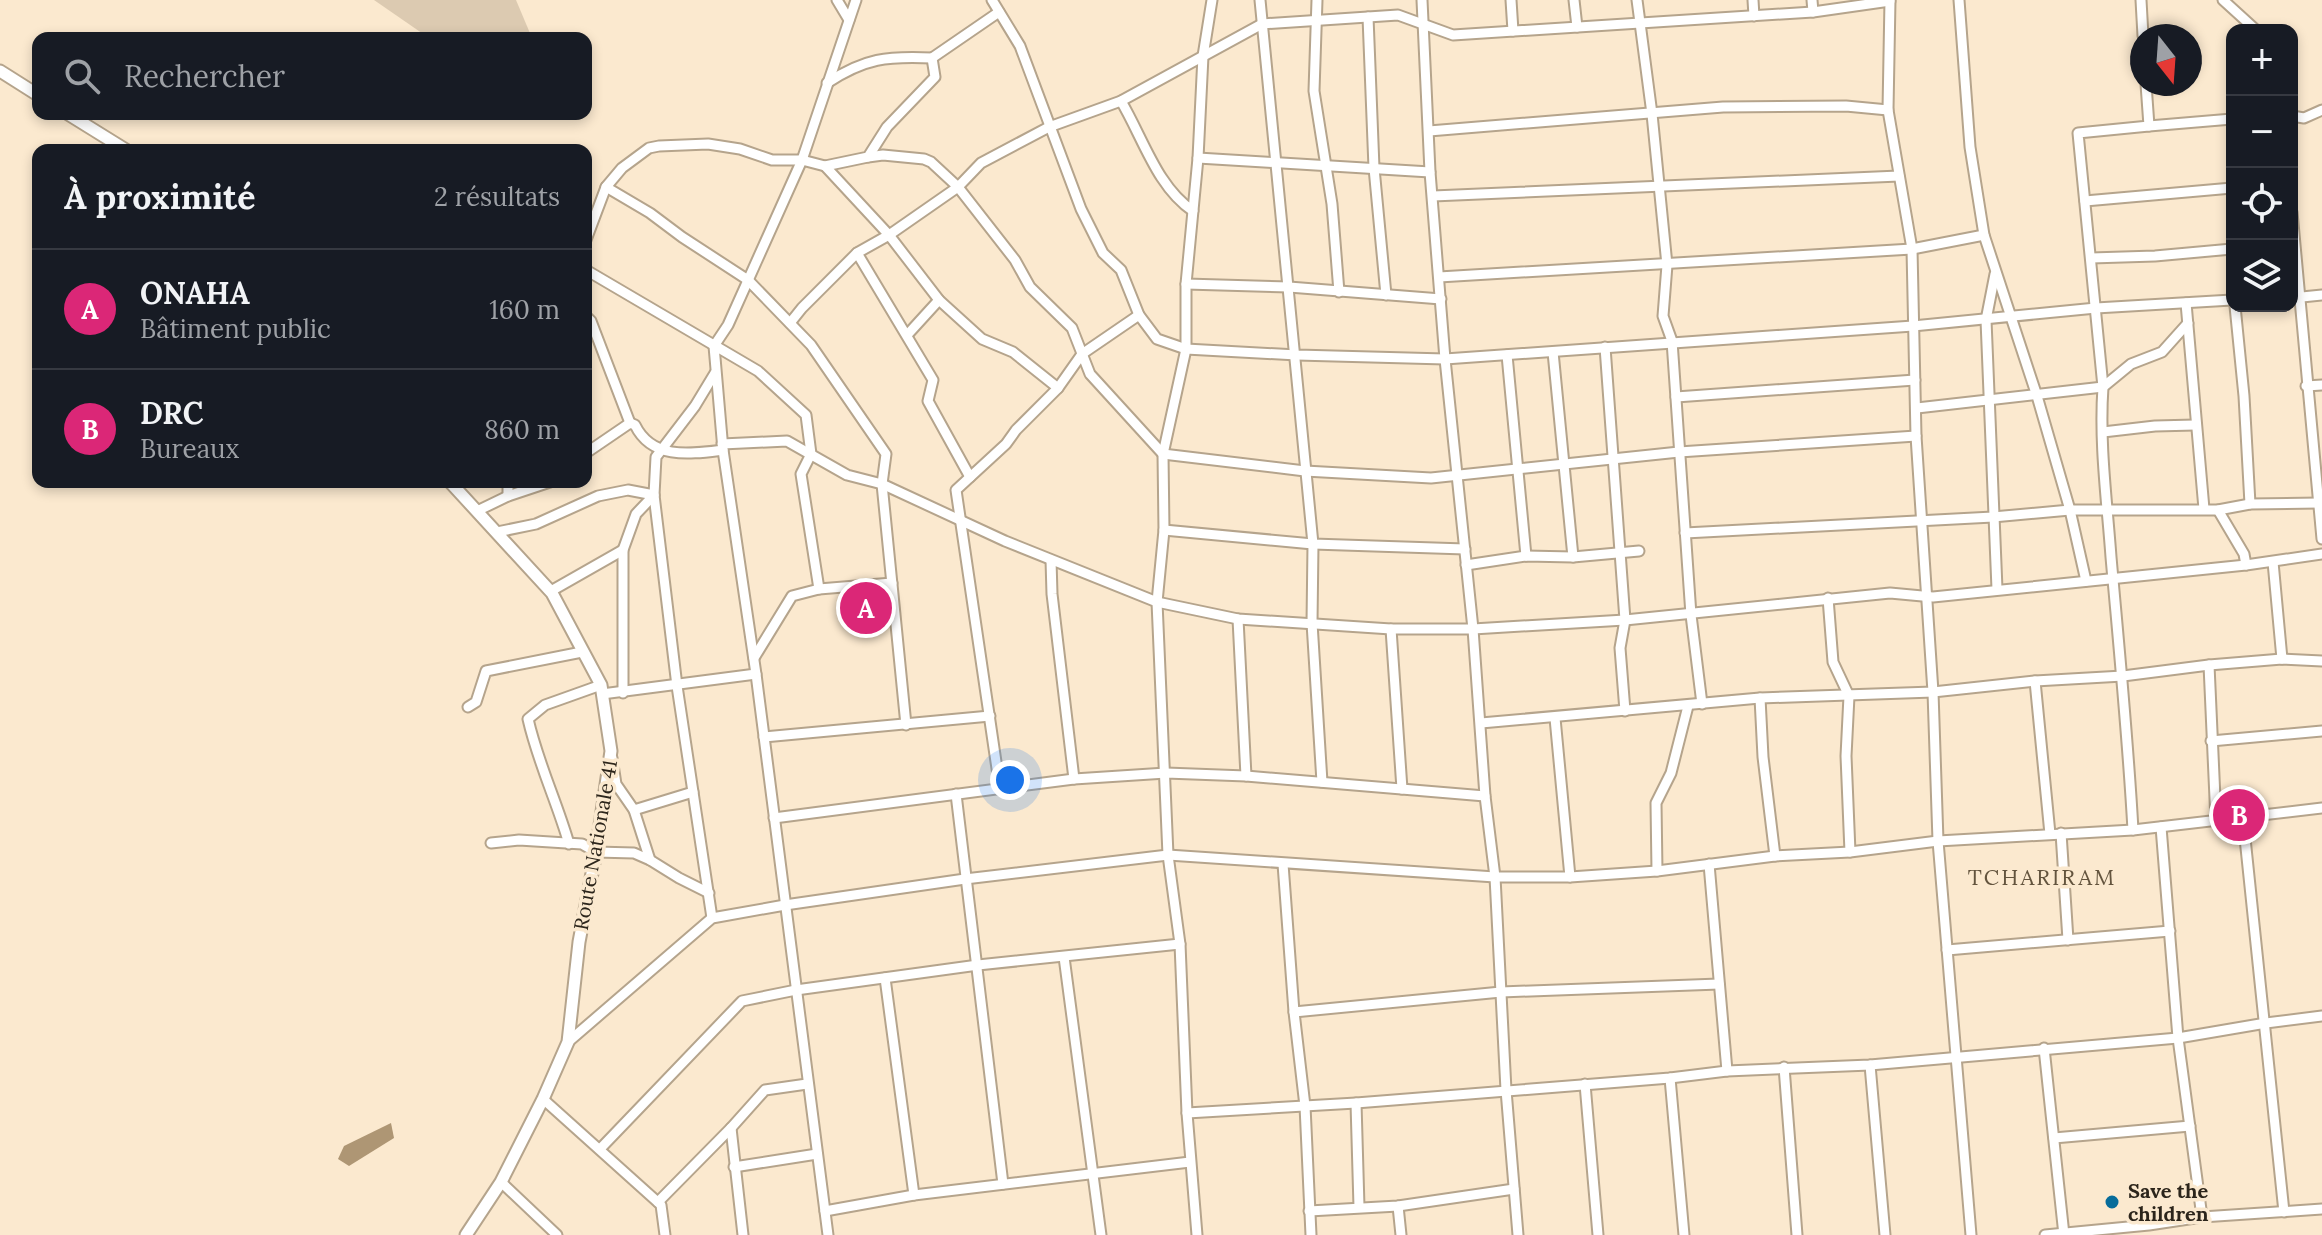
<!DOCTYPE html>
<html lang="fr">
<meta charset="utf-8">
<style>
:root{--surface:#171b24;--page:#242831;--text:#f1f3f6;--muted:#9ea1a6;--line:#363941;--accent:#db2777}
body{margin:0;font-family:Lora,serif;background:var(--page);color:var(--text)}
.controls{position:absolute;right:24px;top:24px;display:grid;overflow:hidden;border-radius:16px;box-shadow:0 4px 12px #0003}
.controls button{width:72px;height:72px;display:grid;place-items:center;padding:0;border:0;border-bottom:2px solid var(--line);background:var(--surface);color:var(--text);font:40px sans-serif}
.compass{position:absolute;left:2130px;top:24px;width:72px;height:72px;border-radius:50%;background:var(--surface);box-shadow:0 4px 12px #0003;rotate:163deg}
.you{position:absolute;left:1010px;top:780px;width:28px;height:28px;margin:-20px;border:6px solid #fff;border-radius:50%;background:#1a73e8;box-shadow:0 0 0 12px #1a73e833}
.badge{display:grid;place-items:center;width:52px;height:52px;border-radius:50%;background:var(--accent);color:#fff;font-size:26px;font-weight:700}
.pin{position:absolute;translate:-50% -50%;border:4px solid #fff;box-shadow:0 2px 8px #0006}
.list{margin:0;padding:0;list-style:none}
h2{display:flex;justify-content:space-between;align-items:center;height:104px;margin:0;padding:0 32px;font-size:34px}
h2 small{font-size:26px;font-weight:400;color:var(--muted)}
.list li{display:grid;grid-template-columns:52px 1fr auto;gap:24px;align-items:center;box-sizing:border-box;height:120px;padding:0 32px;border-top:2px solid var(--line)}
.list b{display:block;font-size:30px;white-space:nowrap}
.list p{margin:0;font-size:26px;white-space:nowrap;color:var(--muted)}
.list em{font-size:26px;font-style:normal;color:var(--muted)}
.icon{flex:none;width:44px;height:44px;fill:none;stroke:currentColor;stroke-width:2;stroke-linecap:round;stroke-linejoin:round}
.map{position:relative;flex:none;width:2322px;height:1235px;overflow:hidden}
.search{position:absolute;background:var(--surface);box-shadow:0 4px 12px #0003;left:32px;top:32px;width:560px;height:88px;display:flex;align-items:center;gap:20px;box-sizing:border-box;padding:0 28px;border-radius:16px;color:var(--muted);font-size:30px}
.panel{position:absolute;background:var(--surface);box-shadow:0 4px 12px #0003;left:32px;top:144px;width:560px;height:344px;border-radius:16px}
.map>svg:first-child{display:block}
.green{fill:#dccab1}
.water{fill:#ae9674}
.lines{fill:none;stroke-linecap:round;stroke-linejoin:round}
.minor-casing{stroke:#b5a48c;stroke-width:13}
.tertiary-casing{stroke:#b5a48c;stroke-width:15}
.minor{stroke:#fff;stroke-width:9}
.tertiary{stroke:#fff;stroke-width:11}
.poi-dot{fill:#076c9a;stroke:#fbe9cf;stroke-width:3}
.labels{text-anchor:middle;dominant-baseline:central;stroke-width:7;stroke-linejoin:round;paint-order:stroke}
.street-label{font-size:20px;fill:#2c251b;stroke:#fbe9cf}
.poi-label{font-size:20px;font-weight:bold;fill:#2c251b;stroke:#fbe9cf;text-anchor:start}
.neighbourhood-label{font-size:22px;letter-spacing:2px;fill:#63543e;stroke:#fbe9cf}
</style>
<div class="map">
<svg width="2322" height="1235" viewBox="0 0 2322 1235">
<rect width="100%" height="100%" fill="#fbe9cf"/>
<path class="green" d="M374,0H516L532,38H429Z"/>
<path class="water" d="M391,1123L394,1138L349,1166L338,1159L344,1146Z"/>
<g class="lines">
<g class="minor-casing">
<g id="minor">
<path d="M837,0L849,20"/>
<path d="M992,0L1020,46L1081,209L1103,253L1121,270L1139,315L1157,339L1186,349L1297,355L1445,359L1913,326L2096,308L2232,300"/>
<path d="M1260,0L1313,544L1312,623L1322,782"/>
<path d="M1317,0L1314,91L1332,204L1339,292"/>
<path d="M1422,0L1430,172L1445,359L1473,629L1485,796L1495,877L1506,1090L1518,1235"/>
<path d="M1511,0L1513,31"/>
<path d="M1574,0L1577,27"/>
<path d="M1637,0L1652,114L1667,265L1663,316L1672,341L1691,615L1702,704"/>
<path d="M1753,0L1754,16"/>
<path d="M1812,0L1813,12"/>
<path d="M1890,0L1888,110L1912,249L1916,436L1933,692L1938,841L1971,1235"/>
<path d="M1959,0L1970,147L1984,235L2037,396L2070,510L2086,581"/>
<path d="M2141,0L2143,36"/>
<path d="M2223,0L2256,30"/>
<path d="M1368,17L1374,168L1386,295"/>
<path d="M827,83C865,58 887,56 932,58"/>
<path d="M1121,101C1143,138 1157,187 1193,211"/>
<path d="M2292,116L2304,118L2322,110"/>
<path d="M2149,126L2232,119"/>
<path d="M1429,131L1723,107L1846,106L1888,110"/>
<path d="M868,157L883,155L924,159L931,162L958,187L1015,260L1030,287L1072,328L1090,374L1163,454L1305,471L1431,478L1679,452L1916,436"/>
<path d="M1198,158L1430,172"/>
<path d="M825,166L889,235L939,300L982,339L1013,352L1058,388"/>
<path d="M606,187L622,168L649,148L659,146L708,144L740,149L772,160H802L825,166L868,157L887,127L935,77L932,58L999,12"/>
<path d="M1433,196L1899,176"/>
<path d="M2085,201L2232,188"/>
<path d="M2292,212L2322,539"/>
<path d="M586,240L606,187L650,213L682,237L748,280L811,345L886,454L882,484L906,725"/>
<path d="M857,253L933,380L928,401L970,477"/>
<path d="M2091,258L2155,256L2232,249"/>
<path d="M586,270L758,371L806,415L811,454L801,474L819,589"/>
<path d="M1995,274L1986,320L1997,589"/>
<path d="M1439,277L1912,249L1984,235"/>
<path d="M1186,284L1289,287L1441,299"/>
<path d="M2292,298L2322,295"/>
<path d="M2186,303L2204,509"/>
<path d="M2235,306L2244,396L2250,504"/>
<path d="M586,316L591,321L630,423"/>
<path d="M790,323L802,308L857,253L889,235L958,187L981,163L1049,127L1121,101L1262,24L1398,15L1453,35L1813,12L1890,1"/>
<path d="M908,334L939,300"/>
<path d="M1605,347L1625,620L1620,648L1625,711"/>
<path d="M1553,352L1573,557"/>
<path d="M1507,355L1526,556"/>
<path d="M2306,386L2322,385"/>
<path d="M1676,397L1915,380"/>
<path d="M1917,408L2103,387L2131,364L2162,352L2188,323"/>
<path d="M2103,432L2155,426L2195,425"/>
<path d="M722,444L787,441L847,475L882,484L1005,541L1157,602L1238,619L1391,629H1473L1625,620L1890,593L1933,597L2246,565L2322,554"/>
<path d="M586,453L630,423L635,425C652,460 690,454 723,450"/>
<path d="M508,482V496"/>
<path d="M2218,510L2244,554L2246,565"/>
<path d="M477,511L508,496L550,482"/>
<path d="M1164,530L1313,544L1465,549"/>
<path d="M497,532L536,524L598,496L628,490L654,495"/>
<path d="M1685,533L1993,517L2070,510H2218L2250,504L2319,503"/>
<path d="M1051,560L1052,594L1074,779"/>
<path d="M2273,562L2282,659"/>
<path d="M1466,565L1526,556L1573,557L1639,551"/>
<path d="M551,591L623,550"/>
<path d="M1828,598L1833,662L1849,696L1846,756L1850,852"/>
<path d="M1238,619L1246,776"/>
<path d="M1391,629L1402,789"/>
<path d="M754,658L792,596L819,589L892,583"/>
<path d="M2209,665L2216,821"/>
<path d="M2035,681L2050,834"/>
<path d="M623,693V550L636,514L654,495"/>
<path d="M602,694L756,674"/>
<path d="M1760,698L1763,757L1775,856"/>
<path d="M468,707L476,702L486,671L582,652"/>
<path d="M1555,718L1570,877"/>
<path d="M1481,723L1760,698L1933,692L2035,681L2123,676L2209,665L2282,659L2322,661"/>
<path d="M764,737L990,716"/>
<path d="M2211,741L2322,731"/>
<path d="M612,758L616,784L634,810L650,860"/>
<path d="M1000,789L956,490L1006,444L1016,430L1058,388L1082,354L1139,315"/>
<path d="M956,794L1003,1184"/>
<path d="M634,810L693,792"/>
<path d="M774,818L1074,779L1166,773L1246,776L1485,796"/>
<path d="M2243,819L2284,1212"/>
<path d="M2161,827L2178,1038L2202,1217"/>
<path d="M2133,830C2128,739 2119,648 2111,557C2107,501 2099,443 2103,387L2078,133L2149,126L2146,84"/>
<path d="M2061,833L2068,940"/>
<path d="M491,843L519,840L582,844L596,852L634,853L650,860L679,878L709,893"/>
<path d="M569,844C557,802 538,763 528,719L545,705L601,685"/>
<path d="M1283,864L1294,1012L1305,1106L1311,1235"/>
<path d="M1709,864L1727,1071"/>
<path d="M1657,871L1656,803L1671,773L1688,706"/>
<path d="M712,918L677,686L654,495L656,457L695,406L715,373"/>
<path d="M1947,950L2170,931"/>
<path d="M1064,957L1101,1235"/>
<path d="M885,978L914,1195"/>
<path d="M1294,1012L1501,992L1719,984"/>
<path d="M568,1042L712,918L785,905L965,879L1168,855L1495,877H1570L1657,871L1775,856L1850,852L1938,841L2133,830L2322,808"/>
<path d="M2044,1048L2064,1235"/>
<path d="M1870,1065L1885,1235"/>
<path d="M1784,1067L1797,1235"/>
<path d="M1670,1078L1684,1235"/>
<path d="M1585,1084L1598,1235"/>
<path d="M543,1099L661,1205L665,1235"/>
<path d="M1356,1103L1359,1207"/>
<path d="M1187,1113L1356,1103L1670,1078L1727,1071L1870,1065L2178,1038L2266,1023L2322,1016"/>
<path d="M731,1128L743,1235"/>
<path d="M2054,1138L2190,1126"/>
<path d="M600,1149L742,1001L796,990L978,965L1180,944"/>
<path d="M734,1167L817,1154"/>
<path d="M501,1182L557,1235"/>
<path d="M658,1202L731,1128L765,1090L807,1084"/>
<path d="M1398,1206L1401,1235"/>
<path d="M825,1211L914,1195L1190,1162"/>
<path d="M1309,1211L1398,1206L1514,1189"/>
<path d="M828,1235L756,674L723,450L714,346L728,325L802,160L856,0"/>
<path d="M1197,1235L1187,1113L1180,944L1168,855L1157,602L1164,530L1163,454L1186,349V284L1198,158L1203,56L1212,0"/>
<path d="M2045,1235L2149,1225L2202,1217L2322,1209"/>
</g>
</g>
<g class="tertiary-casing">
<g id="tertiary">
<path d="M0,71L38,95"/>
<path d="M68,114L126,150"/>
<path d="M450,482L552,593L601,685L611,751L596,852L579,942L568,1042L543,1099L501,1182L466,1235"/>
</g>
</g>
<use href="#minor" class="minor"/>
<use href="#tertiary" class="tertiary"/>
</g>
<circle class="poi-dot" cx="2112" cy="1202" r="8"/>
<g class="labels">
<g class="street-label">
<text transform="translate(595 845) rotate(-80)">Route Nationale 41</text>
</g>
<g class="poi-label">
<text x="2128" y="1190">Save the<tspan x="2128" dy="23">children</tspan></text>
</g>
<g class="neighbourhood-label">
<text x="2042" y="877">TCHARIRAM</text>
</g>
</g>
</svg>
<div class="controls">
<button>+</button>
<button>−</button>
<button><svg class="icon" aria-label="locate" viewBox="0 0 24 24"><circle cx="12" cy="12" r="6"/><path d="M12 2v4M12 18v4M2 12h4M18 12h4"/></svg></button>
<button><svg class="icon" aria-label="layers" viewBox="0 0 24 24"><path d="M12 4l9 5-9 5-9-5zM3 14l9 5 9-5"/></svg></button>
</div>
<svg class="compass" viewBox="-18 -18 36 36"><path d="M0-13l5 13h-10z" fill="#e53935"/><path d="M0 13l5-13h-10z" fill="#9ea1a6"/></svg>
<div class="you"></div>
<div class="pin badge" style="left:866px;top:608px">A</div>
<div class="pin badge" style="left:2239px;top:815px">B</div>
<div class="search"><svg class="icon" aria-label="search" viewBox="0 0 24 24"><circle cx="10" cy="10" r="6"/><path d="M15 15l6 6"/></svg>Rechercher</div>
<section class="panel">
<h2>À proximité<small>2 résultats</small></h2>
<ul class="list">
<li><span class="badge">A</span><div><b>ONAHA</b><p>Bâtiment public</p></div><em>160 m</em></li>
<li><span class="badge">B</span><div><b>DRC</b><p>Bureaux</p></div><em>860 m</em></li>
</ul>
</section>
</div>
